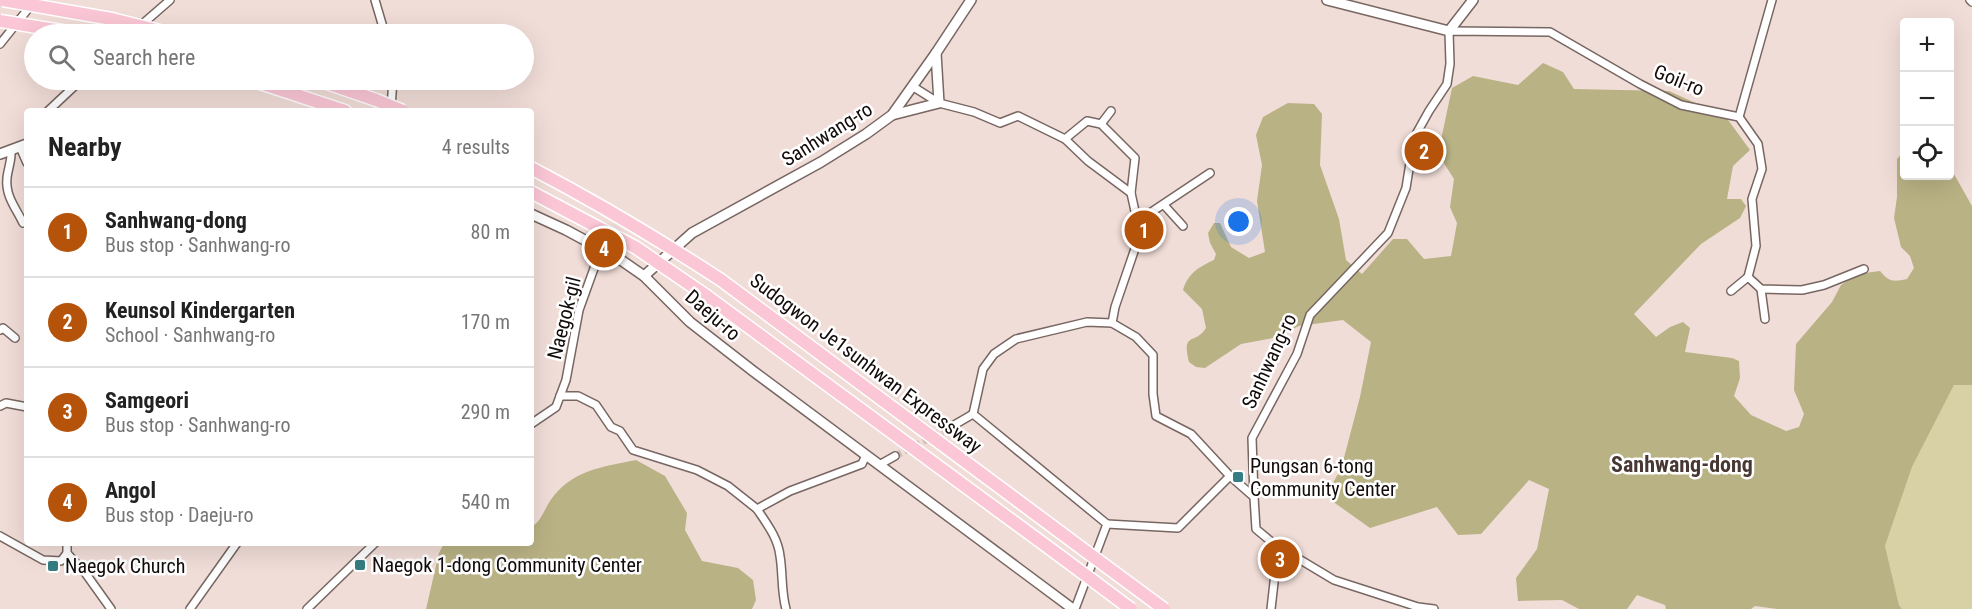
<!DOCTYPE html>
<meta charset="utf-8">
<style>
:root{--surface:#fff;--page:#f2f2f2;--text:#222;--muted:#767676;--line:#e0e0e0;--accent:#b45309}
body{margin:0;font-family:"Roboto Condensed",sans-serif;background:var(--page);color:var(--text)}
.controls{position:absolute;right:18px;top:18px;display:grid;overflow:hidden;border-radius:6px;box-shadow:0 6px 24px #0002}
.controls button{width:54px;height:54px;display:grid;place-items:center;padding:0;border:0;border-bottom:2px solid var(--line);background:var(--surface);color:var(--text);font:30px sans-serif}
.you{position:absolute;left:1239px;top:222px;width:21px;height:21px;margin:-15px;border:4px solid #fff;border-radius:50%;background:#1a73e8;box-shadow:0 0 0 9px #1a73e833}
.badge{display:grid;place-items:center;width:39px;height:39px;border-radius:50%;background:var(--accent);color:#fff;font-size:20px;font-weight:700}
.pin{position:absolute;translate:-50% -50%;border:3px solid #fff;box-shadow:0 2px 6px #0006}
.list{margin:0;padding:0;list-style:none}
h2{display:flex;justify-content:space-between;align-items:center;height:78px;margin:0;padding:0 24px;font-size:26px}
h2 small{font-size:20px;font-weight:400;color:var(--muted)}
.list li{display:grid;grid-template-columns:39px 1fr auto;gap:18px;align-items:center;box-sizing:border-box;height:90px;padding:0 24px;border-top:2px solid var(--line)}
.list b{display:block;font-size:22px;white-space:nowrap}
.list p{margin:0;font-size:20px;white-space:nowrap;color:var(--muted)}
.list em{font-size:20px;font-style:normal;color:var(--muted)}
.icon{flex:none;width:33px;height:33px;fill:none;stroke:currentColor;stroke-width:2;stroke-linecap:round;stroke-linejoin:round}
.map{position:relative;flex:none;width:1972px;height:609px;overflow:hidden}
.search{position:absolute;background:var(--surface);box-shadow:0 6px 24px #0002;left:24px;top:24px;width:510px;height:66px;display:flex;align-items:center;gap:15px;box-sizing:border-box;padding:0 21px;border-radius:33px;color:var(--muted);font-size:22px}
.panel{position:absolute;background:var(--surface);box-shadow:0 6px 24px #0002;left:24px;top:108px;width:510px;height:438px;border-radius:6px}
.map>svg:first-child{display:block}
.green{fill:#d8d1a5}
.forest{fill:#b9b285}
.lines{fill:none;stroke-linecap:round;stroke-linejoin:round}
.street-tunnel{stroke:#d0beb9;stroke-width:7;stroke-dasharray:7 3.5;stroke-linecap:butt}
.street-casing{stroke:#776661;stroke-width:10}
.secondary-casing{stroke:#776661;stroke-width:12}
.highway-casing{stroke:#fff;stroke-width:15}
.street{stroke:#fff;stroke-width:7}
.secondary{stroke:#fff;stroke-width:9}
.highway{stroke:#fbc7d6;stroke-width:12}
.highway-bridge-casing{stroke:#fff;stroke-width:15;stroke-linecap:butt}
.highway-bridge{stroke:#fbc7d6;stroke-width:12}
.poi-dot{fill:#357d83;stroke:#fff;stroke-width:2}
.labels{text-anchor:middle;dominant-baseline:central;stroke-width:5;stroke-linejoin:round;paint-order:stroke}
.street-label{font-size:20px;fill:#120b0a;stroke:#fff}
.poi-label{font-size:20px;fill:#120b0a;stroke:#fff;text-anchor:start}
.quarter-label{font-size:22px;font-weight:bold;fill:#483834;stroke:#fff}
</style>
<div class="map">
<svg width="1972" height="609" viewBox="0 0 1972 609">
<rect width="100%" height="100%" fill="#f1ddd8"/>
<path class="green" d="M1954,385H1972V609H1902L1899,605L1885,546L1912,467Z"/>
<g class="forest">
<path d="M1543,63L1563,72L1574,89L1669,91L1726,117L1750,150L1733,166L1727,199H1741L1746,206L1740,218L1701,244L1634,314L1656,337L1670,327L1683,322L1690,328L1685,352L1732,358L1739,361L1740,378L1734,396L1751,415L1786,431L1799,427L1804,414L1794,390L1796,344L1832,302L1841,285L1857,274L1880,271C1889,282 1893,282 1907,279L1914,268L1910,256L1901,247L1894,218L1897,197V159L1904,151V176H1950V167L1972,206V385H1954L1912,467L1885,546L1899,605L1902,609H1777L1755,606L1751,609H1666L1665,605L1637,595L1627,609H1579L1562,600L1518,601L1516,578L1537,549L1549,489L1529,480L1481,534L1458,535L1437,507L1370,528L1325,496L1341,469L1360,397L1371,342L1343,320L1299,326L1273,338L1241,344L1205,368L1196,367L1189,362C1181,331 1196,345 1206,328L1202,309L1183,290C1188,273 1199,267 1214,260L1216,254L1210,243L1208,233L1214,223H1220L1231,247L1249,258L1265,252L1257,201L1262,165L1256,135L1263,117L1288,103L1314,104L1322,114L1320,165L1339,219L1346,260L1362,274L1393,239H1407L1424,259L1451,256L1457,223L1450,207L1454,179L1438,154L1452,88L1473,76L1518,85Z"/>
<path d="M636,460L665,476L687,513L685,530L702,561L738,568L753,580L756,600L752,609H426L439,553L444,543H531V527C541,522 544,510 550,501C571,470 602,467 636,460Z"/>
</g>
<g class="lines">
<path class="street-tunnel" d="M895,456L949,428"/>
<g class="street-casing">
<g id="street">
<path d="M375,0L385,34"/>
<path d="M1970,0L1972,2"/>
<path d="M131,34L170,0"/>
<path d="M0,44L32,4"/>
<path d="M912,86L939,103L974,112L1000,123L1018,116L1065,139L1088,161L1131,193L1140,234L1115,307L1112,323"/>
<path d="M391,107L393,80"/>
<path d="M48,111L81,80"/>
<path d="M1739,117L1772,0"/>
<path d="M1101,124L1111,111"/>
<path d="M1065,139L1087,121L1101,124L1135,158L1131,193"/>
<path d="M20,147L27,163"/>
<path d="M11,150C12,160 8,168 7,178C5,196 16,208 23,223"/>
<path d="M1164,205L1183,226"/>
<path d="M1136,216L1150,213L1210,173"/>
<path d="M1761,289L1765,319"/>
<path d="M1731,291L1748,277"/>
<path d="M0,330L3,328L15,338"/>
<path d="M560,396H578L596,405L611,427L620,431L633,450L697,470L728,486L757,509"/>
<path d="M0,406L6,403L27,407"/>
<path d="M973,414L983,369L994,354L1016,339L1087,322L1112,323L1136,337L1153,355V394L1156,416L1191,434L1230,476L1254,497L1256,529L1274,544L1334,580L1418,607L1434,609"/>
<path d="M973,414L1107,524L1075,609"/>
<path d="M531,424L556,407L566,380L579,310L601,249"/>
<path d="M949,428L973,414"/>
<path d="M879,465L895,456"/>
<path d="M1254,497L1252,438L1297,354L1310,315L1388,233L1406,188L1414,138L1429,111L1447,84L1450,64L1449,31L1550,32L1640,84L1681,105L1739,117L1758,144L1762,169L1752,199L1756,246L1748,277L1761,289L1802,290L1824,285L1864,269"/>
<path d="M1107,524L1178,528L1230,476"/>
<path d="M0,536L43,560L61,561L67,553"/>
<path d="M67,543V553L86,574L111,609"/>
<path d="M190,609L237,543"/>
<path d="M307,609L375,543"/>
<path d="M786,609C781,591 783,574 780,556C778,538 767,524 757,509L790,491L862,464L866,455"/>
<path d="M1271,609L1278,547"/>
</g>
</g>
<g class="secondary-casing">
<g id="secondary">
<path d="M1327,0L1449,31L1473,0"/>
<path d="M892,115L939,103L936,53"/>
<path d="M0,154L27,144"/>
<path d="M531,214L566,230L618,258L644,276L690,322L753,371L1073,609"/>
<path d="M644,276L692,233L821,162L866,134L892,115L936,53L971,0"/>
</g>
</g>
<g class="highway-casing">
<g id="highway">
<path d="M251,80L345,111"/>
<path d="M318,80L376,100"/>
<path d="M721,280L1076,544"/>
<path d="M708,297L1064,559"/>
</g>
</g>
<use href="#street" class="street"/>
<use href="#secondary" class="secondary"/>
<use href="#highway" class="highway"/>
<g class="highway-bridge-casing">
<g id="highway-bridge">
<path d="M3,0L112,19L172,34"/>
<path d="M0,21L80,34"/>
<path d="M376,100L403,111"/>
<path d="M531,168C598,203 658,239 721,280"/>
<path d="M531,192L635,247L708,297"/>
<path d="M1076,544L1164,609"/>
<path d="M1064,559L1131,609"/>
</g>
</g>
<use href="#highway-bridge" class="highway-bridge"/>
</g>
<g class="poi-dot">
<rect x="1232" y="471" width="12" height="12" rx="3"/>
<rect x="354" y="559" width="12" height="12" rx="3"/>
<rect x="47" y="560" width="12" height="12" rx="3"/>
</g>
<g class="labels">
<g class="street-label">
<text transform="translate(1679 80) rotate(22)">Goil-ro</text>
<text transform="translate(827 134) rotate(-32)">Sanhwang-ro</text>
<text transform="translate(713 315) rotate(41)">Daeju-ro</text>
<text transform="translate(564 318) rotate(-76)">Naegok-gil</text>
<text transform="translate(1269 361) rotate(-65)">Sanhwang-ro</text>
<text transform="translate(866 363) rotate(37)">Sudogwon Je1sunhwan Expressway</text>
</g>
<g class="poi-label">
<text x="1250" y="466">Pungsan 6-tong<tspan x="1250" dy="23">Community Center</tspan></text>
<text x="372" y="565">Naegok 1-dong Community Center</text>
<text x="65" y="566">Naegok Church</text>
</g>
<g class="quarter-label">
<text x="1682" y="464">Sanhwang-dong</text>
</g>
</g>
</svg>
<div class="controls">
<button>+</button>
<button>−</button>
<button><svg class="icon" aria-label="locate" viewBox="0 0 24 24"><circle cx="12" cy="12" r="6"/><path d="M12 2v4M12 18v4M2 12h4M18 12h4"/></svg></button>
</div>
<div class="you"></div>
<div class="pin badge" style="left:1144px;top:230px">1</div>
<div class="pin badge" style="left:1424px;top:151px">2</div>
<div class="pin badge" style="left:1280px;top:559px">3</div>
<div class="pin badge" style="left:604px;top:248px">4</div>
<div class="search"><svg class="icon" aria-label="search" viewBox="0 0 24 24"><circle cx="10" cy="10" r="6"/><path d="M15 15l6 6"/></svg>Search here</div>
<section class="panel">
<h2>Nearby<small>4 results</small></h2>
<ul class="list">
<li><span class="badge">1</span><div><b>Sanhwang-dong</b><p>Bus stop · Sanhwang-ro</p></div><em>80 m</em></li>
<li><span class="badge">2</span><div><b>Keunsol Kindergarten</b><p>School · Sanhwang-ro</p></div><em>170 m</em></li>
<li><span class="badge">3</span><div><b>Samgeori</b><p>Bus stop · Sanhwang-ro</p></div><em>290 m</em></li>
<li><span class="badge">4</span><div><b>Angol</b><p>Bus stop · Daeju-ro</p></div><em>540 m</em></li>
</ul>
</section>
</div>
